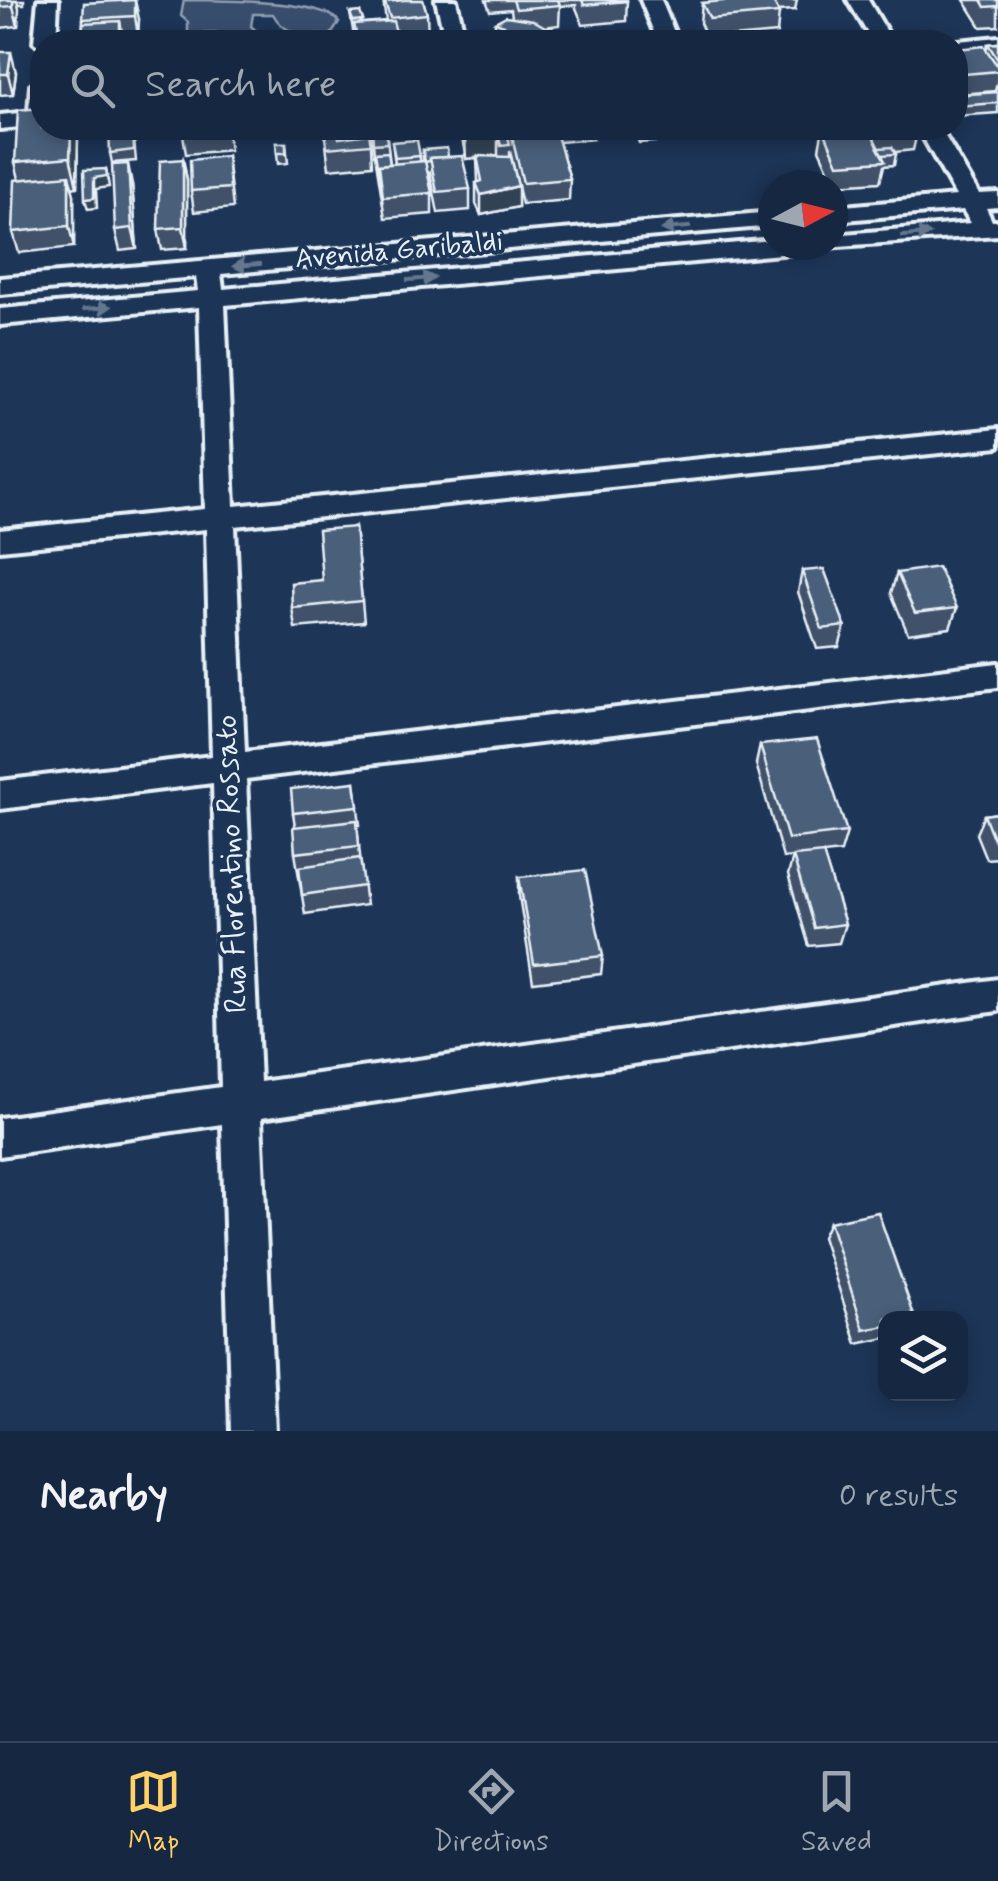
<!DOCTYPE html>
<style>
:root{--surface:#162841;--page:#1f3048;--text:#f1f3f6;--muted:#9ea6b1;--line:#35445a;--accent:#ffd166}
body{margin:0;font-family:Mynerve,sans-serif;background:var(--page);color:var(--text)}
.controls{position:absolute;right:30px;bottom:30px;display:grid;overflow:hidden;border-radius:20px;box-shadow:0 5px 15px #0003}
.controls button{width:90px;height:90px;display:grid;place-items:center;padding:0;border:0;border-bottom:2px solid var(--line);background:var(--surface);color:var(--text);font:50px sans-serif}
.compass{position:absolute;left:758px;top:170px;width:90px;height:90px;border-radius:50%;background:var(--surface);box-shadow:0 5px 15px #0003;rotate:83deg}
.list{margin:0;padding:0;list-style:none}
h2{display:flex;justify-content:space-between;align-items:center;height:130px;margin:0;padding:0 40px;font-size:42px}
h2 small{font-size:32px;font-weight:400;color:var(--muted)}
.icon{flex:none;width:55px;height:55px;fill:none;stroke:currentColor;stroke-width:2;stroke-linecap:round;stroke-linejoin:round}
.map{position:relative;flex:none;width:998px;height:1431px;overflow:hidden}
.search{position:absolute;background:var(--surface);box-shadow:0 5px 15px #0003;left:30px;right:30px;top:30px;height:110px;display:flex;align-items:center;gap:25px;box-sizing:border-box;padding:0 35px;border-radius:40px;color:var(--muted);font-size:38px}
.sheet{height:310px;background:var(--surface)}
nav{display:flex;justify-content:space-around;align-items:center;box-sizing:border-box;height:140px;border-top:2px solid var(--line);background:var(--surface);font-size:28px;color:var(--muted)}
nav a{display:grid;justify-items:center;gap:5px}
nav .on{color:var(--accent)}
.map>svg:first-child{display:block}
.green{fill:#374d6c;stroke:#909fb2;stroke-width:2.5}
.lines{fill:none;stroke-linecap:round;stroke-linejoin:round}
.minor-casing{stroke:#e8f1f8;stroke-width:8}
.minor{fill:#1d3557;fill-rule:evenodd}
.wall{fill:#3f5169;stroke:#e8f1f8;stroke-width:2.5}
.shaded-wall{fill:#334255;stroke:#e8f1f8;stroke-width:2.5}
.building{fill:#495e7a;stroke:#e8f1f8;stroke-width:2.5}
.oneway{fill:#64778f}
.labels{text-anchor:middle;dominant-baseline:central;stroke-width:8;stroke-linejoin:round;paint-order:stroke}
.far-street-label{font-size:28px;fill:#e8f1f8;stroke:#1d3557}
.street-label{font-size:32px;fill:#e8f1f8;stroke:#1d3557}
</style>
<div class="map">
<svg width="998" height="1431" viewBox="0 0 998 1431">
<rect width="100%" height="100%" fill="#1d3557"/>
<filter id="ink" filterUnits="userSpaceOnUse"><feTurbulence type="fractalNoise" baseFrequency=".01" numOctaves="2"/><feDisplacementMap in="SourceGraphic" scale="20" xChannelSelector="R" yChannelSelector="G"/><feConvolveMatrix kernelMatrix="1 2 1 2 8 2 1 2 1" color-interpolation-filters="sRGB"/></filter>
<g filter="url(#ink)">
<path class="green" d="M184,0C219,0 326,0 339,22L331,35C307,34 286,38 273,14H253L251,26L268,42H232L217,33L188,34V22L181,16Z"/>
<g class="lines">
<g class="minor-casing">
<g id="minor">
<path d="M38,0H58L56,42H42V48L34,42Z"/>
<path d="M436,0H456L466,42H446Z"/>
<path d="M641,0H661L678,42H658Z"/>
<path d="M848,0H868L893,42H873Z"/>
<path d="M998,37V49L956,53V42H948Z"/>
<path d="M42,78V125L0,129V115L29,112L31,85Z"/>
<path d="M918,128H940L979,194L998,193V207L986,208L992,221H998V235L824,247L833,245V235L971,223L963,210L833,221V207L956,196Z"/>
<path d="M773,212V226L221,274L223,289L773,240V245H816L804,252L225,305L234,506L998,429V447L235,526L245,752L998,663V687L246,779L260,1082L998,979V1011L261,1118L275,1431H231L222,1124L0,1156V1118L221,1087L213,783L0,809V781L212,756L206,529L0,550V530L205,509L199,307L0,325V309L198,291L196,277L0,294V278Z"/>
</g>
</g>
<use href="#minor" class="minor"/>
</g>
<g class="wall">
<path d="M0,0H24V4H18V26L0,28Z"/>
<path d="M124,0L139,19L138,36L123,37L124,42H82L83,19Z"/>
<path d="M383,0H423L427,14L428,34L397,37L398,42H355L350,13L363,23L386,21Z"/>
<path d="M486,0H627L626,21L583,25L576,8V5L560,6L559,25L544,27L547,28V42H495V22L512,17L511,9L490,11Z"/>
<path d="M797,0L795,10L778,11L779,13L777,33L707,39L700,23L702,3Z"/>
<path d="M964,0H998V26L981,27Z"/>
<path d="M998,43V88L996,86L995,91L960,94L956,87V49L986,50L988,44Z"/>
<path d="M0,52L16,72L13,94L0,95Z"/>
<path d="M998,92V113L956,116V95Z"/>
<path d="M42,128H77L78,135L77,187L72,188L74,195V247L19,253L13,232L19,179L15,162Z"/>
<path d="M182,128H227L230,150L186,154Z"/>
<path d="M324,128H370L372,165L329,169Z"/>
<path d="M372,128H386L390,164H395L392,142L420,156V162L423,161V150L448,157L470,189V210L438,213L430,172H427L432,193V214L385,218L375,155H374Z"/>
<path d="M419,128H456V135L421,138Z"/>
<path d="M460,128H506L508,136V128H593V139L559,142L570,179L569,200L522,204L510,151V157L518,186V207L481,215L476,204V183L478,182L477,158L466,159Z"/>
<path d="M633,128H723V131L682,134V131L681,140L639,143Z"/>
<path d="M823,128H917L918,129L913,150L895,152L896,154L894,165L884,166L880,182L835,185L819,149Z"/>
<path d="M133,129L136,161L112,163L110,153Z"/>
<path d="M276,143H286L288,163L278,164Z"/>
<path d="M227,156L233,208L194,212L191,191Z"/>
<path d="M183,159L187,180V248L162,250L158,229Z"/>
<path d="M132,184L137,249L120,251L115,230Z"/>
<path d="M355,527L364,622L295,628L292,608L322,580Z"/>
<path d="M802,571L845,626L839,647L817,649L798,592Z"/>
<path d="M897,573L957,608L950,628L908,634L891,593Z"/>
<path d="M760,745L847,832L841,852L823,854L845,924L839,943L809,946L788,875L793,857L783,858L756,764Z"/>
<path d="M355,782L360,825H357L361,865L366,905L305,914L295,853V826L293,813Z"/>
<path d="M998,813V858L986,859L976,834L984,815Z"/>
<path d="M519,877L603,956L601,974L533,982L519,896Z"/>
<path d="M829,1222L886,1318V1338L857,1344L822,1237Z"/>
</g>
<g class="shaded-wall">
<path d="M13,0H17L19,8L18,26L13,6Z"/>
<path d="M135,0L139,19L138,36L135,16Z"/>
<path d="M120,21L124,42H120Z"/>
<path d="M547,28V42H532V38Z"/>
<path d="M11,52L16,72L13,94L8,74Z"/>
<path d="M71,128H77L78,135L77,187L70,157Z"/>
<path d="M498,134V155L466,159L465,138Z"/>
<path d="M183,159L187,180V248L183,227Z"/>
<path d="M128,164L132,184L137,249L132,228Z"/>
<path d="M106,169L109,187L96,189L97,208L88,209L85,199L94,178Z"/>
<path d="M69,175L74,195V247L69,226Z"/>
<path d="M518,186V207L481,215V195Z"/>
</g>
<g class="building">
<path d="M0,0H13V6L0,7Z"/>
<path d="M135,0V16L83,19L84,3Z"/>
<path d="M404,0H423L427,14L390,18L385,2Z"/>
<path d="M513,0H558L560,5L516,9Z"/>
<path d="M582,0H627V1L584,5Z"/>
<path d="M733,0H772L779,13L710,19L702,3Z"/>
<path d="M981,0H998V6L985,7Z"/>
<path d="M360,12L363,20L353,21L350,13Z"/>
<path d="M506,16L533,20L547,28L532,38L507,39L498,35L504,25L495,22Z"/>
<path d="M120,21V40L82,42L83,23Z"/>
<path d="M393,21L398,40L358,42L354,24Z"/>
<path d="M998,43V60L988,44Z"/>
<path d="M984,46L998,67V71L965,74L956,59V49Z"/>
<path d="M0,52H11L8,74H0Z"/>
<path d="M998,92V103L956,106V95Z"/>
<path d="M42,108V128H71L70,157L15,162L18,110Z"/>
<path d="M182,128H226V129L183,133Z"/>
<path d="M325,128H336L339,138L369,134L371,144L327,148Z"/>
<path d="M372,128H386L387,143L373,144Z"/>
<path d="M463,128H506L510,145L501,146L498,134L465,138Z"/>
<path d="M509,128H552L509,131Z"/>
<path d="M823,128H869L885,161L838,164Z"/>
<path d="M872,128H917L918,129L875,133Z"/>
<path d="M133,129L134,150L110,153L109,131Z"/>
<path d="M555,129L570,179L523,183L511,133Z"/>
<path d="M417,140L420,156L395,158L392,142Z"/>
<path d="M276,143H286V153H277Z"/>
<path d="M892,147L896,154L882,155L878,148Z"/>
<path d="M447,148L448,157L430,158V161L425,162L423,150Z"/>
<path d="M388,152L390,164L379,165L380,171H378L375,153Z"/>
<path d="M227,156L230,188L191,191L190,160Z"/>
<path d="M462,156L470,189L437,192L430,158Z"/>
<path d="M477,156L511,157L518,186L481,195L476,183L482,181Z"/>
<path d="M183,159V227L158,229L160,161Z"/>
<path d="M425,161L432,193L383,197L379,165Z"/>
<path d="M128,164L132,228L115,230L112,165Z"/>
<path d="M106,169L107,176L94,178V198L85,199L84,170Z"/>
<path d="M69,175V226L13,232L15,180Z"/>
<path d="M355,527L362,601L292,608L291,583L322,580L318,530Z"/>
<path d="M938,567L957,608L915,613L897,573Z"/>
<path d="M824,569L845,626L822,629L802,571Z"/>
<path d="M817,739L847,832L788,839L760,745Z"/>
<path d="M355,782L358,806L293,813L291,789Z"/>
<path d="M998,813V839L994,840L984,815Z"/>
<path d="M357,820L359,846L295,853L293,827Z"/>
<path d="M823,853L845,924L814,928L793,856Z"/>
<path d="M360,858L364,886L302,895L299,867Z"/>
<path d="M585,870L603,956L534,964L519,877Z"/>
<path d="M878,1212L915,1318H886V1326L864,1330L829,1222Z"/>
</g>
<defs><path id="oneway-solid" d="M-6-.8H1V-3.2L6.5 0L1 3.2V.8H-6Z" transform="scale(2.5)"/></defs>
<g class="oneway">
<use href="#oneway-solid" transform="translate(676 228) rotate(175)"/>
<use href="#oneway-solid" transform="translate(916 235) rotate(-5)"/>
<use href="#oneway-solid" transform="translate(247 265) rotate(175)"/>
<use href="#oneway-solid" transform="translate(421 279) rotate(-5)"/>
<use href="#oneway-solid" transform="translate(97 308) rotate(-5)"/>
</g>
</g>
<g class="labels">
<g class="far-street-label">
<text transform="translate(399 251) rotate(-5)">Avenida Garibaldi</text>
</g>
<g class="street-label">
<text transform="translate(232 864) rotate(-92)">Rua Florentino Rossato</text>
</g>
</g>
</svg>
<div class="controls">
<button><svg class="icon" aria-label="layers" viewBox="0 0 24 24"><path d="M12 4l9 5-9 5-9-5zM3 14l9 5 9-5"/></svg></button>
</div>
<svg class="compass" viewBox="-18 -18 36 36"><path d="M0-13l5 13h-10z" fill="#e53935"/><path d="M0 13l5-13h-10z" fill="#9ea6b1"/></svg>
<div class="search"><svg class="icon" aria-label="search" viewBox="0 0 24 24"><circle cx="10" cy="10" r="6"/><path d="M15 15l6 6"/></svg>Search here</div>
</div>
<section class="sheet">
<h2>Nearby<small>0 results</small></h2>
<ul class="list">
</ul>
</section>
<nav>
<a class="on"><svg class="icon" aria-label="map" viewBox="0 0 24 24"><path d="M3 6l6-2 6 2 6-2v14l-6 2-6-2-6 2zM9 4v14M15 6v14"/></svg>Map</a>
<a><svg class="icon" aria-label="directions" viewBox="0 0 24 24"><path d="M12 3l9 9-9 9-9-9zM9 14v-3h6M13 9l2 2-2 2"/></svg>Directions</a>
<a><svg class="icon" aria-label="saved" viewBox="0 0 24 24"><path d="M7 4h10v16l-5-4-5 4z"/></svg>Saved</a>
</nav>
